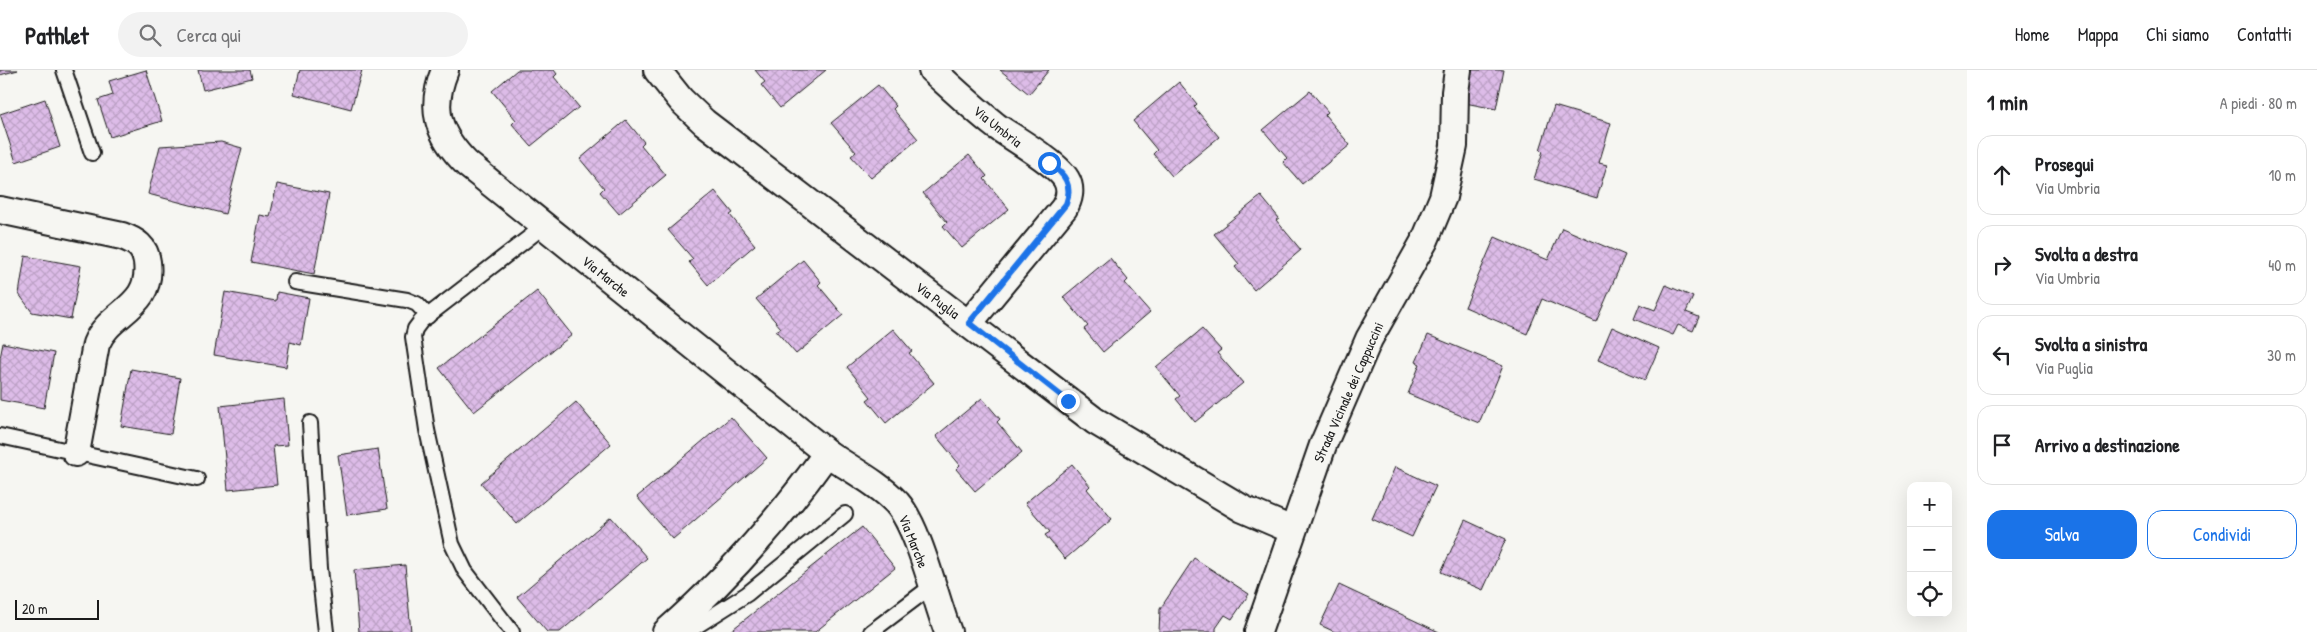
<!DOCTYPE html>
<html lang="it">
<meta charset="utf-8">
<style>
:root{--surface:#fff;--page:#f2f2f2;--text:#202124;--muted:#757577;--line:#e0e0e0;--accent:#1a73e8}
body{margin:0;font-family:"Patrick Hand",sans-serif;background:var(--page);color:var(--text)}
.controls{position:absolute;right:15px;bottom:15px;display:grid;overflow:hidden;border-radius:10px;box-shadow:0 5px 20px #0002}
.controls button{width:45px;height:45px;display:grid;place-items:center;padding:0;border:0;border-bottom:1px solid var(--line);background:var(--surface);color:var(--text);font:25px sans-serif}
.scale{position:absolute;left:15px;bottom:12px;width:84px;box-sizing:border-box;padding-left:5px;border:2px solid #1c1c1c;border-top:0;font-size:14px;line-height:18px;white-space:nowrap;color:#1c1c1c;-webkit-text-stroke:4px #f6f6f2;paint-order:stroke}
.stop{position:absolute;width:15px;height:15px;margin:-11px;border:4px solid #1a73e8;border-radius:50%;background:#fff}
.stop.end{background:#1a73e8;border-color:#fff;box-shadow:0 1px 5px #0008}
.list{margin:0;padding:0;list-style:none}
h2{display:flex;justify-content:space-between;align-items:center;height:65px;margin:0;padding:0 20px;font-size:21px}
h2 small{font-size:16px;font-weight:400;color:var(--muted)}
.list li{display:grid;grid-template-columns:32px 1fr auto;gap:15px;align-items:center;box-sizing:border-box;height:80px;margin:0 10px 10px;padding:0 10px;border:1px solid var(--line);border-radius:15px}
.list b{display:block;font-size:19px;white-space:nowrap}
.list p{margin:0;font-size:16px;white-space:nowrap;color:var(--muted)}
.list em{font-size:16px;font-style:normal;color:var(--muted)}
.actions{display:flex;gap:10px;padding:15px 20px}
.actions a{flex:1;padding:11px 0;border:1px solid var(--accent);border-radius:15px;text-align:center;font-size:18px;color:var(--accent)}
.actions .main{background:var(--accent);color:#fff}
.icon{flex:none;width:28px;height:28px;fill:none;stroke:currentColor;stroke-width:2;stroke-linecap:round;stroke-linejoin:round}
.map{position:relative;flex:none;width:1967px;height:562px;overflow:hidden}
header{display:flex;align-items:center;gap:30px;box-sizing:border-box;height:70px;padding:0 25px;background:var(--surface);border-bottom:1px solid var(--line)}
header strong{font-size:24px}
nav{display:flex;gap:28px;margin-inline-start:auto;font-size:18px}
.search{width:350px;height:45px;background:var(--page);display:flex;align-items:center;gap:12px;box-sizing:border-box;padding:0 18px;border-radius:28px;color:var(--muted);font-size:19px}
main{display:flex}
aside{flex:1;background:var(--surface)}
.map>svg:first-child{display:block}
.building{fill:url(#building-cross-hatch);stroke:#1c1c1c}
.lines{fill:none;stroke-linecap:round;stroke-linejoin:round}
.service-casing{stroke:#1c1c1c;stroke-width:18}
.minor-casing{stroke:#1c1c1c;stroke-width:30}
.service{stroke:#f6f6f2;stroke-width:14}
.minor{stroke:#f6f6f2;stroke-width:26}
.route{stroke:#1a73e8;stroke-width:6}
.labels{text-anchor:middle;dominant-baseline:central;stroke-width:4;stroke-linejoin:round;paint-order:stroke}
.street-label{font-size:14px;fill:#1c1c1c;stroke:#f6f6f2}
</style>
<header>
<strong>Pathlet</strong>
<div class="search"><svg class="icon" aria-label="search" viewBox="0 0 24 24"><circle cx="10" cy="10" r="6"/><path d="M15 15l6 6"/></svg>Cerca qui</div>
<nav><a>Home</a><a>Mappa</a><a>Chi siamo</a><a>Contatti</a></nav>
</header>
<main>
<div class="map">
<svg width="1967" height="562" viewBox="0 0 1967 562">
<defs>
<pattern id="building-cross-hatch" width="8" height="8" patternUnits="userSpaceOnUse" patternTransform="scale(1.25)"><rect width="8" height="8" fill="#ddbce8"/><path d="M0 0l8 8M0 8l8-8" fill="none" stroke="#bda1c6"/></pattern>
</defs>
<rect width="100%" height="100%" fill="#f6f6f2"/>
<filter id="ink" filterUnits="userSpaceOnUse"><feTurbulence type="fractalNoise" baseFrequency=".02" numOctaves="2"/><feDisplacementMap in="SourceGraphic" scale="10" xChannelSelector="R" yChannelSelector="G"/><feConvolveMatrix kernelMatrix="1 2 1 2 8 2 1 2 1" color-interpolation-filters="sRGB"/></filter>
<g filter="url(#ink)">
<g class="building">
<path d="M0,0H18L0,5Z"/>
<path d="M146,0L162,51L110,67L98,30L113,25L109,11Z"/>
<path d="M198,0H250L252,8L203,20Z"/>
<path d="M300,0H362L351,39L294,24Z"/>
<path d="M517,0H554L557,4L554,7L579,37L531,76L512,54L516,50L492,21Z"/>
<path d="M755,0H826L780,38L761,15L765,12Z"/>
<path d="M1000,0H1049L1029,24Z"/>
<path d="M1471,0H1504L1496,39L1465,33Z"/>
<path d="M1179,12L1197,34L1194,37L1219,67L1172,106L1153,84L1157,80L1133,51Z"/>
<path d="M878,15L896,36L893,39L918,69L871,108L851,86L856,82L831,53Z"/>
<path d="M1310,21L1328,42L1325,45L1350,75L1302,114L1283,92L1287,88L1263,60Z"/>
<path d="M45,29L60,77L16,92L0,44Z"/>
<path d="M1554,36L1611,53L1599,93L1607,95L1597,128L1534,109L1543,81L1540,80Z"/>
<path d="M626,50L644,72L641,75L666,105L619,144L600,122L604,118L580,89Z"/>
<path d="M221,72L242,78L225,144L148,124L160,76Z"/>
<path d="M969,85L987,106L984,109L1009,139L962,178L943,156L947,152L923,123Z"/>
<path d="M277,114L329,124L314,204L251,192L260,145L270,147Z"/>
<path d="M715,121L733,143L730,145L755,175L708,215L689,192L693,189L668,160Z"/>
<path d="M1261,126L1279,148L1276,150L1301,180L1254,220L1235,197L1239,194L1214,164Z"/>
<path d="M1562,158L1625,185L1596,252L1542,229L1527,264L1465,237L1495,167L1548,190Z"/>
<path d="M25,186L81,196L71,249L32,242L19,224Z"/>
<path d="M1110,188L1128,210L1125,213L1150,242L1103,282L1084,259L1088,256L1063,227Z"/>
<path d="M803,190L821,212L818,215L843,245L796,284L776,261L781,258L756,229Z"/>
<path d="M1666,215L1693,227L1686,242L1699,247L1693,261L1678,255L1673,265L1634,249L1640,234L1655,240Z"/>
<path d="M537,221L572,265L474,342L439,298Z"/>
<path d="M225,222L276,231L277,222L309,228L301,275L290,272L286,297L214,285Z"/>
<path d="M1612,257L1659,278L1645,310L1598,290Z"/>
<path d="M893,259L912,281L909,283L934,313L886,353L867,330L871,327L847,297Z"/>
<path d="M1202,259L1221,280L1217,283L1243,313L1195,352L1176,329L1180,326L1156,297Z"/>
<path d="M1428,265L1503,296L1479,353L1408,324L1420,294L1416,292Z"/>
<path d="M3,273L54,283L44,338L0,330V288Z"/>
<path d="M131,299L180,308L171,364L121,356Z"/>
<path d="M982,328L1000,349L997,352L1022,382L975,421L956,399L960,395L936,366Z"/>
<path d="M284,329L288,375L273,376L277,415L228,420L220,336Z"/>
<path d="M576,332L611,374L517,454L481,413Z"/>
<path d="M731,347L767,388L673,469L637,427Z"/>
<path d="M378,379L387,439L347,445L338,385Z"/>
<path d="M1072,394L1090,416L1087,419L1112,449L1065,489L1045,465L1050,462L1025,433Z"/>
<path d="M1395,397L1436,416L1412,467L1372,449Z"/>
<path d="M611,447L647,488L560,562H547L517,527Z"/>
<path d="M1465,450L1506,469L1483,520L1441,502Z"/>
<path d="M862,457L895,498L815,562H729Z"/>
<path d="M1194,488L1249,524L1232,549L1225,545L1216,558V562H1159L1160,539Z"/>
<path d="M405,495L411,562H359L354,500Z"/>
<path d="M1339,515L1439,562H1335L1320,555Z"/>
</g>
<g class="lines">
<g class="service-casing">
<g id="service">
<path d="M64,0L92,83"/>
<path d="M295,212L407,230L417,234L428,246"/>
<path d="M310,353L319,499L326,562"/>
<path d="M0,366L197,409"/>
<path d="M512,562L465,501L452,474L427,360L413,267L415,259L421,251L544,156"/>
<path d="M687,562L747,524L845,444"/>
<path d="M871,562L932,516"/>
</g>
</g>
<g class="minor-casing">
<g id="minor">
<path d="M445,0C429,39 438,65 467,94L827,383C850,399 878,413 897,433C919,458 935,528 948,562"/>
<path d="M657,0L681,30L704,52L1095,351L1243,439L1292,460"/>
<path d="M932,0C953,19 974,39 996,56C1013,68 1057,93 1066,109C1072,119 1069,130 1064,138L969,253"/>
<path d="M0,140L122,166C136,171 145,177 147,192C153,238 109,241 96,274L76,383"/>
<path d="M666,562C728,508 779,450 827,383"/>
<path d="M1258,562L1323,375L1369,269L1425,170L1443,127L1454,76L1455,22L1458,0"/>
</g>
</g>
<use href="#service" class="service"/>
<use href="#minor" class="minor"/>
</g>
</g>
<g class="lines" filter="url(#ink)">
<path class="route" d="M1049,93C1065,104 1073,115 1066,134L969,253L1068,331"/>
</g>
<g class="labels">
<g class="street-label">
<text transform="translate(998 56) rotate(38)">Via Umbria</text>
<text transform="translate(606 206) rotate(39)">Via Marche</text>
<text transform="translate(938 230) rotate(37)">Via Puglia</text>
<text transform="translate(1348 322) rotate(-66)">Strada Vicinale dei Cappuccini</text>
<text transform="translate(914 471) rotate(68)">Via Marche</text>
</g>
</g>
</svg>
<div class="controls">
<button>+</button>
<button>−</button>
<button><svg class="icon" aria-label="locate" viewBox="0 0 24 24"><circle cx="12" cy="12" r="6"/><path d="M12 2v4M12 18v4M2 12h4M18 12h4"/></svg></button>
</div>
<div class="scale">20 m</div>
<div class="stop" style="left:1049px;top:93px"></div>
<div class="stop end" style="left:1068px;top:331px"></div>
</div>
<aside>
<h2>1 min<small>A piedi · 80 m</small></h2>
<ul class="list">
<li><svg class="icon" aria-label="ahead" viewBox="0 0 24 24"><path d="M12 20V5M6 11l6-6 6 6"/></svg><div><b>Prosegui</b><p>Via Umbria</p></div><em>10 m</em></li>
<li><svg class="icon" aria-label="right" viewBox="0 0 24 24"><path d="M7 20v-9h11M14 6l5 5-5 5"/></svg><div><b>Svolta a destra</b><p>Via Umbria</p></div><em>40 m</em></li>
<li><svg class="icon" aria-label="left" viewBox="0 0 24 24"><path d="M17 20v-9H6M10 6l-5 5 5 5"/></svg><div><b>Svolta a sinistra</b><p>Via Puglia</p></div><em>30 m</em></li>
<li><svg class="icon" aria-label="arrive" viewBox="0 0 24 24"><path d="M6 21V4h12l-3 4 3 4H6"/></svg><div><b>Arrivo a destinazione</b></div></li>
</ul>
<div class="actions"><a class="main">Salva</a><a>Condividi</a></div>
</aside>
</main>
